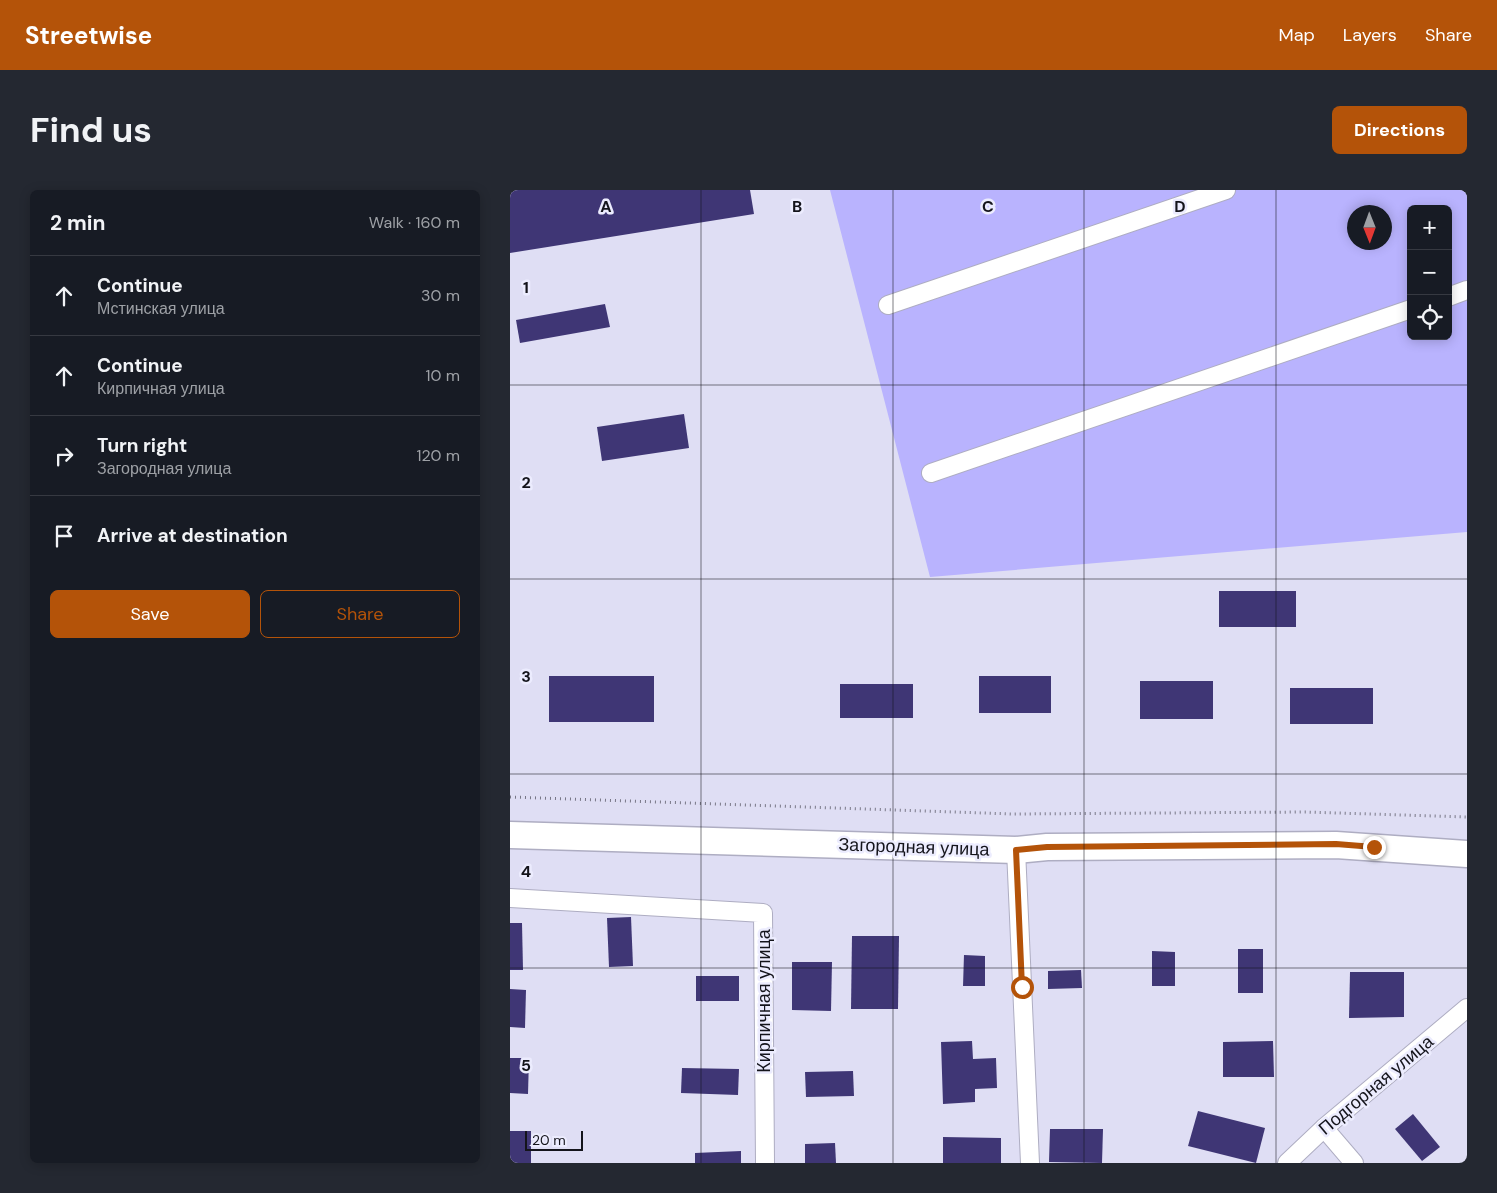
<!DOCTYPE html>
<meta charset="utf-8">
<style>
:root{--surface:#171b24;--page:#242831;--text:#f1f3f6;--muted:#9ea1a6;--line:#363941;--accent:#b45309}
body{margin:0;font-family:"DM Sans",sans-serif;background:var(--page);color:var(--text)}
.controls{position:absolute;right:15px;top:15px;display:grid;overflow:hidden;border-radius:8px;box-shadow:0 2px 12px #0003}
.controls button{width:45px;height:45px;display:grid;place-items:center;padding:0;border:0;border-bottom:1px solid var(--line);background:var(--surface);color:var(--text);font:25px sans-serif}
.compass{position:absolute;left:837px;top:15px;width:45px;height:45px;border-radius:50%;background:var(--surface);box-shadow:0 2px 12px #0003;rotate:179deg}
.scale{position:absolute;left:15px;bottom:12px;width:58px;box-sizing:border-box;padding-left:5px;border:2px solid #14141b;border-top:0;font-size:14px;line-height:18px;white-space:nowrap;color:#14141b;-webkit-text-stroke:4px #ececfe;paint-order:stroke}
.stop{position:absolute;width:15px;height:15px;margin:-11px;border:4px solid #b45309;border-radius:50%;background:#fff}
.stop.end{background:#b45309;border-color:#fff;box-shadow:0 1px 5px #0008}
.list{margin:0;padding:0;list-style:none}
h2{display:flex;justify-content:space-between;align-items:center;height:65px;margin:0;padding:0 20px;font-size:21px}
h2 small{font-size:16px;font-weight:400;color:var(--muted)}
.list li{display:grid;grid-template-columns:32px 1fr auto;gap:15px;align-items:center;box-sizing:border-box;height:80px;padding:0 20px;border-top:1px solid var(--line)}
.list b{display:block;font-size:19px;white-space:nowrap}
.list p{margin:0;font-size:16px;white-space:nowrap;color:var(--muted)}
.list em{font-size:16px;font-style:normal;color:var(--muted)}
.actions{display:flex;gap:10px;padding:15px 20px}
.actions a{flex:1;padding:11px 0;border:1px solid var(--accent);border-radius:8px;text-align:center;font-size:18px;color:var(--accent)}
.actions .main{background:var(--accent);color:#fff}
.icon{flex:none;width:28px;height:28px;fill:none;stroke:currentColor;stroke-width:2;stroke-linecap:round;stroke-linejoin:round}
.map{position:relative;flex:none;width:957px;height:973px;overflow:hidden;border-radius:8px}
header{display:flex;align-items:center;gap:30px;box-sizing:border-box;height:70px;padding:0 25px;background:var(--accent);color:#fff}
header strong{font-size:24px}
nav{display:flex;gap:28px;margin-inline-start:auto;font-size:18px}
.intro{display:flex;align-items:center;justify-content:space-between;box-sizing:border-box;height:120px;padding:0 30px}
h1{margin:0;font-size:35px}
.button{padding:12px 22px;border-radius:8px;background:var(--accent);color:#fff;font-size:18px;font-weight:700}
main{display:flex;gap:30px;padding:0 30px}
aside{flex:1;background:var(--surface);border-radius:8px;box-shadow:0 2px 12px #0003}
.map>svg:first-child{display:block}
.green{fill:#b9b3fe;fill-rule:evenodd}
.building{fill:#3f3675}
.lines{fill:none;stroke-linecap:round;stroke-linejoin:round}
.street-casing{stroke:#aeadc2;stroke-width:20}
.secondary-casing{stroke:#aeadc2;stroke-width:29}
.path{stroke:#777685;stroke-width:3;stroke-dasharray:1 4;stroke-linecap:butt}
.street{stroke:#fff;stroke-width:18}
.secondary{stroke:#fff;stroke-width:26}
.route{stroke:#b45309;stroke-width:6}
.grid{fill:none;stroke:#14141b;stroke-width:1;stroke-opacity:0.55}
.labels{text-anchor:middle;dominant-baseline:central;stroke-width:5;stroke-linejoin:round;paint-order:stroke}
.street-label{font-size:18px;fill:#14141b;stroke:#ececfe}
.grid-label{font-size:16px;text-anchor:middle;font-weight:bold;fill:#14141b;stroke:#ececfe;stroke-width:5;stroke-linejoin:round;paint-order:stroke}
</style>
<header>
<strong>Streetwise</strong>
<nav><a>Map</a><a>Layers</a><a>Share</a></nav>
</header>
<div class="intro"><h1>Find us</h1><a class="button">Directions</a></div>
<main>
<aside>
<h2>2 min<small>Walk · 160 m</small></h2>
<ul class="list">
<li><svg class="icon" aria-label="ahead" viewBox="0 0 24 24"><path d="M12 20V5M6 11l6-6 6 6"/></svg><div><b>Continue</b><p>Мстинская улица</p></div><em>30 m</em></li>
<li><svg class="icon" aria-label="ahead" viewBox="0 0 24 24"><path d="M12 20V5M6 11l6-6 6 6"/></svg><div><b>Continue</b><p>Кирпичная улица</p></div><em>10 m</em></li>
<li><svg class="icon" aria-label="right" viewBox="0 0 24 24"><path d="M7 20v-9h11M14 6l5 5-5 5"/></svg><div><b>Turn right</b><p>Загородная улица</p></div><em>120 m</em></li>
<li><svg class="icon" aria-label="arrive" viewBox="0 0 24 24"><path d="M6 21V4h12l-3 4 3 4H6"/></svg><div><b>Arrive at destination</b></div></li>
</ul>
<div class="actions"><a class="main">Save</a><a>Share</a></div>
</aside>
<div class="map">
<svg width="957" height="973" viewBox="0 0 957 973">
<rect width="100%" height="100%" fill="#dfdef4"/>
<path class="green" d="M320,0H957V342L420,387ZM901,19H938V146H901ZM844,22H874V52H844Z"/>
<g class="building">
<path d="M0,0H240L244,24L0,63Z"/>
<path d="M95,114L100,137L10,153L6,130Z"/>
<path d="M174,224L179,258L92,271L87,237Z"/>
<rect x="709" y="401" width="77" height="36"/>
<rect x="39" y="486" width="105" height="46"/>
<rect x="469" y="486" width="72" height="37"/>
<rect x="630" y="491" width="73" height="38"/>
<rect x="330" y="494" width="73" height="34"/>
<rect x="780" y="498" width="83" height="36"/>
<path d="M121,727L123,776L99,777L97,728Z"/>
<path d="M0,733H12L13,780H0Z"/>
<path d="M342,746H389L388,819H341Z"/>
<rect x="728" y="759" width="25" height="44"/>
<path d="M642,761L665,762V796H642Z"/>
<path d="M454,765L475,766V796H453Z"/>
<path d="M282,772H322L321,821L282,820Z"/>
<path d="M571,780L572,798L538,799V781Z"/>
<path d="M840,782H894V827L839,828Z"/>
<rect x="186" y="786" width="43" height="25"/>
<path d="M0,799L16,800L15,838L0,837Z"/>
<path d="M462,851L463,869L486,868L487,898L465,899V912L433,914L431,852Z"/>
<path d="M763,851L764,887H713V852Z"/>
<path d="M0,868H19L18,904L0,903Z"/>
<path d="M172,878L229,879L228,905L171,903Z"/>
<path d="M343,881L344,906L296,907L295,882Z"/>
<path d="M688,921L755,938L746,973L678,956Z"/>
<path d="M903,924L930,957L912,971L885,939Z"/>
<path d="M540,939H593L592,973L539,972Z"/>
<rect x="0" y="941" width="21" height="32"/>
<path d="M433,947L491,948V973H433Z"/>
<path d="M325,953L326,973H295V954Z"/>
<path d="M231,961V973H185V963Z"/>
</g>
<g class="lines">
<g class="street-casing">
<g id="street">
<path d="M938,107L957,100"/>
<path d="M378,115L716,0"/>
<path d="M421,283L901,119"/>
<path d="M506,660L520,973"/>
<path d="M0,708L253,723L255,973"/>
<path d="M814,938L844,973"/>
<path d="M777,973L814,938L957,818"/>
</g>
</g>
<g class="secondary-casing">
<path id="secondary" d="M0,645L506,660L537,657L826,655L957,664"/>
</g>
<path class="path" d="M0,607L503,624L795,622L957,627"/>
<use href="#street" class="street"/>
<use href="#secondary" class="secondary"/>
</g>
<g class="lines">
<path class="route" d="M512,797L506,660L537,657L826,654L864,657"/>
</g>
<path class="grid" d="M191,0V973M383,0V973M574,0V973M766,0V973M0,195H957M0,389H957M0,584H957M0,778H957"/>
<g class="labels">
<g class="street-label">
<text transform="translate(404 657) rotate(2)">Загородная улица</text>
<text transform="translate(254 811) rotate(-90)">Кирпичная улица</text>
<text transform="translate(866 895) rotate(-40)">Подгорная улица</text>
</g>
</g>
<g class="grid-label">
<text x="96" y="22">A</text>
<text x="287" y="22">B</text>
<text x="478" y="22">C</text>
<text x="670" y="22">D</text>
<text x="16" y="103">1</text>
<text x="16" y="298">2</text>
<text x="16" y="492">3</text>
<text x="16" y="687">4</text>
<text x="16" y="881">5</text>
</g>
</svg>
<div class="controls">
<button>+</button>
<button>−</button>
<button><svg class="icon" aria-label="locate" viewBox="0 0 24 24"><circle cx="12" cy="12" r="6"/><path d="M12 2v4M12 18v4M2 12h4M18 12h4"/></svg></button>
</div>
<svg class="compass" viewBox="-18 -18 36 36"><path d="M0-13l5 13h-10z" fill="#e53935"/><path d="M0 13l5-13h-10z" fill="#9ea1a6"/></svg>
<div class="scale">20 m</div>
<div class="stop" style="left:512px;top:797px"></div>
<div class="stop end" style="left:864px;top:657px"></div>
</div>
</main>
